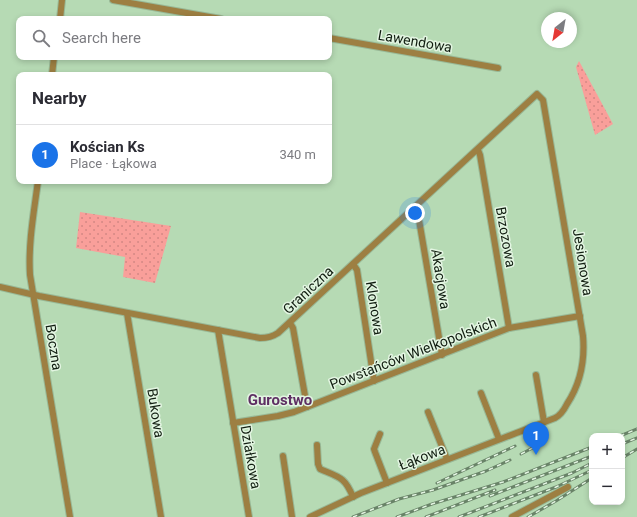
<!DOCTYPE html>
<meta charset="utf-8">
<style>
:root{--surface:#fff;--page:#f2f2f3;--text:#2b2b33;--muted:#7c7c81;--line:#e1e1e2;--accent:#1a73e8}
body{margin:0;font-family:Roboto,sans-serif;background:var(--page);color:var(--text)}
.controls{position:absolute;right:12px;bottom:12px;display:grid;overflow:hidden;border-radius:8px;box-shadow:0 2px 6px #0003}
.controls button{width:36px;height:36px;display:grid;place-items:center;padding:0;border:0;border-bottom:1px solid var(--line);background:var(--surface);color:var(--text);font:20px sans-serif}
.compass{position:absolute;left:541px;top:12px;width:36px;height:36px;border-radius:50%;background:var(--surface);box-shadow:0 2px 6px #0003;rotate:211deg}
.you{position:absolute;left:415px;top:213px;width:14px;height:14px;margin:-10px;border:3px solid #fff;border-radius:50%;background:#1a73e8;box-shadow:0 0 0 6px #1a73e833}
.badge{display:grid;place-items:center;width:26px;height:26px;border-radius:50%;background:var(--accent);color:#fff;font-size:13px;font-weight:700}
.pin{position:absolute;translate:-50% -33px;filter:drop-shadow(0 1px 2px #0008)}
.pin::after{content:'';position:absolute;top:21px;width:14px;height:12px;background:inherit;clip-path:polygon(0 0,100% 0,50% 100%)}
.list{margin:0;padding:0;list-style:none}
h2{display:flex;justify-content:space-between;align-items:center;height:52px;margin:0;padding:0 16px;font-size:17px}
h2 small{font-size:13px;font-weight:400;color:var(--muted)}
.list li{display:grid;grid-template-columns:26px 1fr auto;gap:12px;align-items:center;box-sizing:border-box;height:60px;padding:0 16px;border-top:1px solid var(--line)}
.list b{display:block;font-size:15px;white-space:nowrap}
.list p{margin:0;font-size:13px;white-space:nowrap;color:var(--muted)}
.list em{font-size:13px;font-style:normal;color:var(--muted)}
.icon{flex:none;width:22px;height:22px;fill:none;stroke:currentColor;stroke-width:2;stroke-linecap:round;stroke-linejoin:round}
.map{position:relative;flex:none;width:637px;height:517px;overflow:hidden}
.search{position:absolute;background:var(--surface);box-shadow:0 2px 6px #0003;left:16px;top:16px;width:316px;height:44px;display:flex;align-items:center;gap:10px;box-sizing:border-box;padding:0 14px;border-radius:8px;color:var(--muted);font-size:15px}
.panel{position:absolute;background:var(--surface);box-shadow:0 2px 6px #0003;left:16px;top:72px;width:316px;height:112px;border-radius:8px}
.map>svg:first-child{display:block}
.grass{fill:url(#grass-dots)}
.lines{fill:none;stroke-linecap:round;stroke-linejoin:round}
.street-casing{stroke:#98b896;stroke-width:8}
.street{stroke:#9d7f42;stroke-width:6}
.rail-casing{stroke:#698368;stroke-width:3}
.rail{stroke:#e3f5e2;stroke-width:1.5;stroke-dasharray:4.5;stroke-linecap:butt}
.labels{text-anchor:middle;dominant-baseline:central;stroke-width:3;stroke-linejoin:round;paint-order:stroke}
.street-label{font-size:14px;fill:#101d10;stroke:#e3f5e2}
.neighbourhood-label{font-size:15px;font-weight:bold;fill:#5e2f63;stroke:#e3f5e2}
</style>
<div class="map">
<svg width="637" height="517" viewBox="0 0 637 517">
<defs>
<pattern id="grass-dots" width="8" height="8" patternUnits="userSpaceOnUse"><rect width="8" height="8" fill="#f99f9a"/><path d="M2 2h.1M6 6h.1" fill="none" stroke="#d48884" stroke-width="1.8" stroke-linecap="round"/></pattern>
</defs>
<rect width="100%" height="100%" fill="#b6dab4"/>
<g class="grass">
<path d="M579,61L613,124L595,135L576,67Z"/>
<path d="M80,212L171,226L155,283L123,277L125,257L76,248Z"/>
</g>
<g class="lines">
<g class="street-casing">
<g id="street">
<path d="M113,0L221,19"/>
<path d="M60,19L62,0"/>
<path d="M329,38L498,68"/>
<path d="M52,75L54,57"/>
<path d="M478,150L480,155L509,328"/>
<path d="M38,181C34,212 28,243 30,275L70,517"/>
<path d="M414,208L418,214L442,355"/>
<path d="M353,264L357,270L374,381"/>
<path d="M0,287L39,296L260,338C268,338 272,337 278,333L537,94L543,100L583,336C585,360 581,383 567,404C564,410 561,415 555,418L361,493L310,517"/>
<path d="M127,313L161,517"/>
<path d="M290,323L293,328L307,407"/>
<path d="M218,330L249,517"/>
<path d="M536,375L544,422"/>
<path d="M481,393L499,439"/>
<path d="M428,412L447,459"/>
<path d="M233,423L278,416L294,412L509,328L580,316"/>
<path d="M380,434L374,449L375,452L387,483"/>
<path d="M317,445L318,464L320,469C339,477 345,477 353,497"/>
<path d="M283,456L292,517"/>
<path d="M512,517L568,487"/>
</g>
</g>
<use href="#street" class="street"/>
<g class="rail-casing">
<g id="rail">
<path d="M620,436L637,429"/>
<path d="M622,444L637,438"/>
<path d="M521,454L542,443"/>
<path d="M622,458L637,449"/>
<path d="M437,483L515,446"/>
<path d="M490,496L592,456"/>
<path d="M353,517L399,499L433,490L486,471L510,460"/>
<path d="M397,517L432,504L503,482L592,447"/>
<path d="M426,517L495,490"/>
<path d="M459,517L572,473L592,463"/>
<path d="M479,517L556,487L590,471"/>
<path d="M528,517L556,501L592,478"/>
</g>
</g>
<use href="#rail" class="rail"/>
</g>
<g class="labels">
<g class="street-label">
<text transform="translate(415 41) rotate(10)">Lawendowa</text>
<text transform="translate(506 237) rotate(80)">Brzozowa</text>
<text transform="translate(583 262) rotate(81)">Jesionowa</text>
<text transform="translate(441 279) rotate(81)">Akacjowa</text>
<text transform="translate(308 290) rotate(-43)">Graniczna</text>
<text transform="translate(375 308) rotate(81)">Klonowa</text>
<text transform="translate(54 347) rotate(81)">Boczna</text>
<text transform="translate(413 353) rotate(-21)">Powstańców Wielkopolskich</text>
<text transform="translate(156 413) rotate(81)">Bukowa</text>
<text transform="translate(251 457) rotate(80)">Działkowa</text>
<text transform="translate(422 457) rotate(-21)">Łąkowa</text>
</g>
<g class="neighbourhood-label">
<text x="280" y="400">Gurostwo</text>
</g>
</g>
</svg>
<div class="controls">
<button>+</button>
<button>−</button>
</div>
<svg class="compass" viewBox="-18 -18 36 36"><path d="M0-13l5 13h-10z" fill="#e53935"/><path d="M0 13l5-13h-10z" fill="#7c7c81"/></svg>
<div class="you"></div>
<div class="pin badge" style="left:536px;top:455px">1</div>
<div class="search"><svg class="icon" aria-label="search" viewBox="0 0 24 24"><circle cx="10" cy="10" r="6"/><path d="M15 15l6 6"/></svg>Search here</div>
<section class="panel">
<h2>Nearby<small></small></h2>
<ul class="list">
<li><span class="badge">1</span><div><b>Kościan Ks</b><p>Place · Łąkowa</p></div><em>340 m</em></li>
</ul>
</section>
</div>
